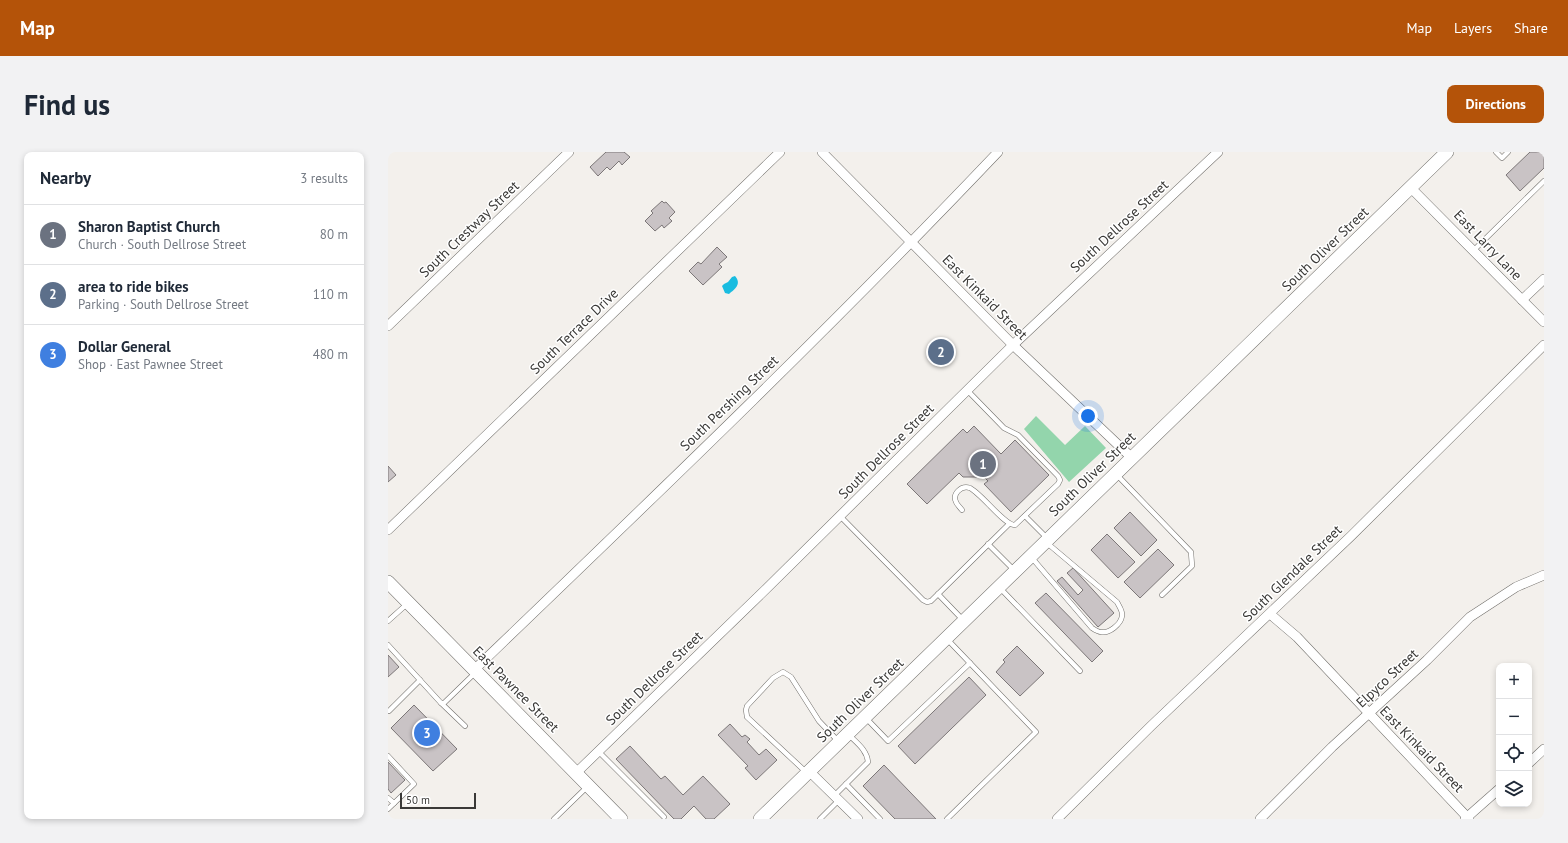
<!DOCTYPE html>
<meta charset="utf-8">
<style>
:root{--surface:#fff;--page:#f2f2f3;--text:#1f2937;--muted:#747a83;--line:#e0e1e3;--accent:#b45309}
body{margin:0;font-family:"PT Sans",sans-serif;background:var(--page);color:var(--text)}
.controls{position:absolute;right:12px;bottom:12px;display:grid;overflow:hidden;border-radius:8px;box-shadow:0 2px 6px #0003}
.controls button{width:36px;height:36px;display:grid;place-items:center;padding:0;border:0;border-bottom:1px solid var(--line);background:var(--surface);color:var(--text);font:20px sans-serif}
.scale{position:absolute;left:12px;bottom:10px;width:76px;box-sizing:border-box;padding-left:4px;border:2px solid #3a3937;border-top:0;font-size:11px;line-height:14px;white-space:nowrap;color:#3a3937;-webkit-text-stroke:3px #fff;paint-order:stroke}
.you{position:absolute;left:700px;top:264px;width:14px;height:14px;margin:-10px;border:3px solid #fff;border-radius:50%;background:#1a73e8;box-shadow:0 0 0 6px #1a73e833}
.badge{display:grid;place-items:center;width:26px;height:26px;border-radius:50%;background:var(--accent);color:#fff;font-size:13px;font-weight:700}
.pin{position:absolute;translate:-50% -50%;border:2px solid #fff;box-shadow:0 1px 4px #0006}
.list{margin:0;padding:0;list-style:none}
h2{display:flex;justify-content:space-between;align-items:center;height:52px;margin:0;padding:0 16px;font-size:17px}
h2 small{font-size:13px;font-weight:400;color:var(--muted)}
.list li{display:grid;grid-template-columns:26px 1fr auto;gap:12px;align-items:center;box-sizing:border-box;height:60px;padding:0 16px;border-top:1px solid var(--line)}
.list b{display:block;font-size:15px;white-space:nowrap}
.list p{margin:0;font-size:13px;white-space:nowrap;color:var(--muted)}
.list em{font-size:13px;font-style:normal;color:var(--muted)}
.icon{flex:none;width:22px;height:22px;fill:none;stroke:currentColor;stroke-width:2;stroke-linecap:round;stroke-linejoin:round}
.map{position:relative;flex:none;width:1156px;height:667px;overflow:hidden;border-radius:8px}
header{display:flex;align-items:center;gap:24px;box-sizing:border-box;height:56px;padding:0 20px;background:var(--accent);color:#fff}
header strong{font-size:19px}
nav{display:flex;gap:22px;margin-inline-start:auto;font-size:14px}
.intro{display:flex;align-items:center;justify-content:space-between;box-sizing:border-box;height:96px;padding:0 24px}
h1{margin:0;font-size:28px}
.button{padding:10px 18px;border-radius:8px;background:var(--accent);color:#fff;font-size:14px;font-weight:700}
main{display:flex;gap:24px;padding:0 24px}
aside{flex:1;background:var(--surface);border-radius:8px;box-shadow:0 2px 6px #0003}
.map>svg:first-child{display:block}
.green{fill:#93d5ac}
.water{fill:#19bce0}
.building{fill:#c9c3c5;stroke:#7c7778}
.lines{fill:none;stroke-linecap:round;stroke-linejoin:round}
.lane-casing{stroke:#716f6b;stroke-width:5.5}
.street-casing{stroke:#716f6b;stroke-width:10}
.secondary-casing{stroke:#716f6b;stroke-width:14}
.lane{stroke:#fff;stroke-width:4.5}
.street{stroke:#fff;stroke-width:9}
.secondary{stroke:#fff;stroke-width:13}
.labels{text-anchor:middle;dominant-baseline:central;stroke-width:3;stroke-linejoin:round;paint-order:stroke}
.street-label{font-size:14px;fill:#3a3937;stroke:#fff}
</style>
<header>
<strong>Map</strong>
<nav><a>Map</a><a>Layers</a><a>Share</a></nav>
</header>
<div class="intro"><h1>Find us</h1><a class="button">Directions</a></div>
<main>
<aside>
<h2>Nearby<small>3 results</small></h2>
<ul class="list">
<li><span class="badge" style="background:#6b7280">1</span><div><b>Sharon Baptist Church</b><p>Church · South Dellrose Street</p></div><em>80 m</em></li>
<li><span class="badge" style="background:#5c6f8a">2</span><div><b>area to ride bikes</b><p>Parking · South Dellrose Street</p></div><em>110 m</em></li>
<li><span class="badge" style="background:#3f7fe0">3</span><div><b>Dollar General</b><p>Shop · East Pawnee Street</p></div><em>480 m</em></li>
</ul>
</aside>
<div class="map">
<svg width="1156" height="667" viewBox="0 0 1156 667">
<rect width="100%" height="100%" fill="#f3f0ec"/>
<path class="green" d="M648,264L677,293L697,274L718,296L681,330L636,277Z"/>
<path class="water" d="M347,124C354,132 347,137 341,142L337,141L334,134L336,132L340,130L344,125Z"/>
<g class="building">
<path d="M218,0H236L242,5L234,13L231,9L222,18L219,15L210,24L202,15Z"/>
<path d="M1142,0H1156V16L1132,39L1118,23Z"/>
<path d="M274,49L276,51L278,50L287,60L281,66L284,69L276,76L274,73L267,79L257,69L265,61L263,59Z"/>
<path d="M329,95L339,105L331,112L334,115L315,133L301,119L310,110L313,112Z"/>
<path d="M586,274L613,302L627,288L661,323L623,360L596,332L600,329L593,322L589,325H575L571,321L539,352L519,332L575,277L579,281Z"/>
<path d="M0,314L8,323L0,330Z"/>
<path d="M742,360L769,388L753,404L726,376Z"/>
<path d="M719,382L747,410L730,426L703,398Z"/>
<path d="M770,397L786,413L752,446L736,430Z"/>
<path d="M685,416L726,461L710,475L669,429L674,425L690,443L695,438L679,421Z"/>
<path d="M658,441L715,499L704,510L647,451Z"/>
<path d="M629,494L656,521L632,544L608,520L617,510L615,508Z"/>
<path d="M0,503L11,515L0,525Z"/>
<path d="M581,525L598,543L527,612L510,594Z"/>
<path d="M26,553L69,597L45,619L3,576Z"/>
<path d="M342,572L354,585L357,583L362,587L359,590L371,603L378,597L389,608L368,628L357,616L360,614L330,583Z"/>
<path d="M242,594L273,627L277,624L295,643L315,624L342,652L326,667H318L306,654L293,667H286L228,607Z"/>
<path d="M0,610L17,628L3,641L0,637Z"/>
<path d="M496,613L548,667H507L475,634Z"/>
</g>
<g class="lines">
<g class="lane-casing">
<g id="lane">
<path d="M1108,0L1114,6L1120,0"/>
<path d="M1086,98L1156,29"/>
<path d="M729,323L803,400L804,414L774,443"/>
<path d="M574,358C572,355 569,353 568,350C564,342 573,333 582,336C594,342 617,374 627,373L670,332L672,328L670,324L630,283L616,276L579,238"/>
<path d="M452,364L535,448L539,450L543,449L621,372"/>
<path d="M637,364L659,386"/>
<path d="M600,392L626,418"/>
<path d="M644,406L704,476C707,478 710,480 713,480C721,482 733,472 734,464C735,459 731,454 729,450L659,391"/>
<path d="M612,436L692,519"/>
<path d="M550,442L575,468"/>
<path d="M0,469L19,452"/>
<path d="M0,493L53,551H56L87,521"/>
<path d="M53,551L77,574"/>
<path d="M1,559L32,528"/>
<path d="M477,565L500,589L582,511"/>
<path d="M210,599L276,665"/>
<path d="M0,604L26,632L0,657"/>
<path d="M418,620L359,565L358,558L359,554L385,526L395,520L403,525L431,569L451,590"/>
<path d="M458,632L492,667"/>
<path d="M446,644L480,610C479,598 469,591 461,583"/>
<path d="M0,646L6,651"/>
<path d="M166,667L199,635"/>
<path d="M432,667L451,648"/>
<path d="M559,667L648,580L559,487"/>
</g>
</g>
<g class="street-casing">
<g id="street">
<path d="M434,0L625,193L744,306"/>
<path d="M1023,36L1156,170"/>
<path d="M1134,148L1156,127"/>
<path d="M0,174L181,0"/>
<path d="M0,378L392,0"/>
<path d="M882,462L909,485L1081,667"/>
<path d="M86,518C263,348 441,178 610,0"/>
<path d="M1141,611L1156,597"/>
<path d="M421,619L470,667"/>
<path d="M188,621L377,438L625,193L830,0"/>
<path d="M669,667L763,574L963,384L1156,193"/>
<path d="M872,667L944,595L1039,508L1082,465L1128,435L1156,423"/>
<path d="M1077,667L1111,637"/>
</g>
</g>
<g class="secondary-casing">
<g id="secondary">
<path d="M0,430L233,667"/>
<path d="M372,667L1059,0"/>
</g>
</g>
<use href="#lane" class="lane"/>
<use href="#street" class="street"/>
<use href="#secondary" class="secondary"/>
</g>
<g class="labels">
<g class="street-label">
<text transform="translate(731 74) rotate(-43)">South Dellrose Street</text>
<text transform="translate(81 77) rotate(-44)">South Crestway Street</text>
<text transform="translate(1100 93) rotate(46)">East Larry Lane</text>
<text transform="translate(937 97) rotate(-44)">South Oliver Street</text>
<text transform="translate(597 145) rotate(45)">East Kinkaid Street</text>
<text transform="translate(186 179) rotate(-44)">South Terrace Drive</text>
<text transform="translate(341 251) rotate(-44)">South Pershing Street</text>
<text transform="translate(498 299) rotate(-45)">South Dellrose Street</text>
<text transform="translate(704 322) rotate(-44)">South Oliver Street</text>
<text transform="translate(904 421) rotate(-44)">South Glendale Street</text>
<text transform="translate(266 526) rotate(-44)">South Dellrose Street</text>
<text transform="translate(999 526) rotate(-43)">Elpyco Street</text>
<text transform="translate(128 537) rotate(45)">East Pawnee Street</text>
<text transform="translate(472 548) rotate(-44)">South Oliver Street</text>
<text transform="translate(1034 597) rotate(46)">East Kinkaid Street</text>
</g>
</g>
</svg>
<div class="controls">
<button>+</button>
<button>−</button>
<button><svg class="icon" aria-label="locate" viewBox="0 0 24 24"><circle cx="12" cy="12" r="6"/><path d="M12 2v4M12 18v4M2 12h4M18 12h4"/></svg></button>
<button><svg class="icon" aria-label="layers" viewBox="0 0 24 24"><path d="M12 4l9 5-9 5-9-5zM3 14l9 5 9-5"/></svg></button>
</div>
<div class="scale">50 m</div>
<div class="you"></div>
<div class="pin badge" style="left:595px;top:312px;background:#6b7280">1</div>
<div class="pin badge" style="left:553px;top:200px;background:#5c6f8a">2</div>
<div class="pin badge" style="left:39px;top:581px;background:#3f7fe0">3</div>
</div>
</main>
